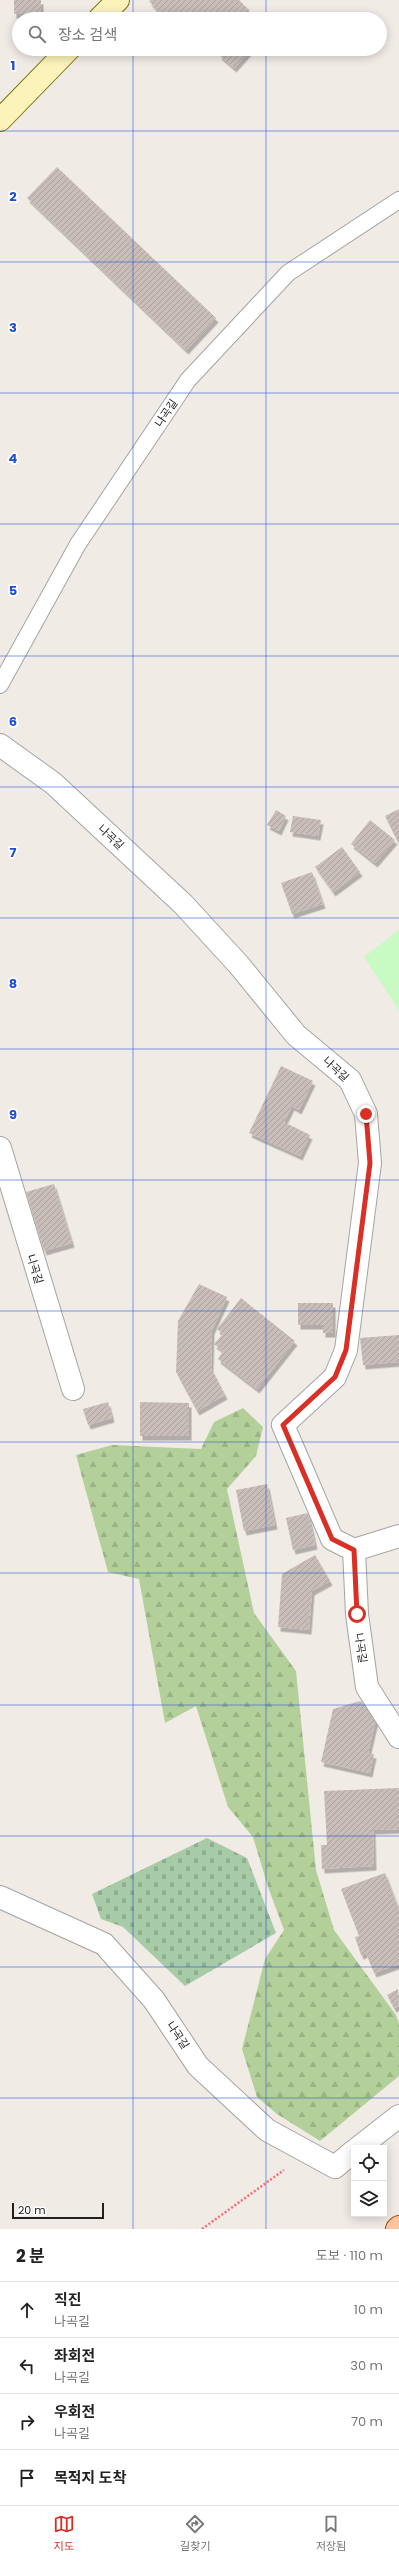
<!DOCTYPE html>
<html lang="ko">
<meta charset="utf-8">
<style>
:root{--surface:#fff;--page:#f2f2f2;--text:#222;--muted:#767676;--line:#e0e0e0;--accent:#d93025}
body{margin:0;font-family:Poppins,"Noto Sans KR",sans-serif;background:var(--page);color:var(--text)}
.controls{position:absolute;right:12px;bottom:12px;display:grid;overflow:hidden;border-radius:0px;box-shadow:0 2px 10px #0003}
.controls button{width:36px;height:36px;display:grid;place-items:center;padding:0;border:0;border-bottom:1px solid var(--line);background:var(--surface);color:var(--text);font:20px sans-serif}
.scale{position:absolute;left:12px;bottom:10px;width:92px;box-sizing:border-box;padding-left:4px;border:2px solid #202020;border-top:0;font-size:11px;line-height:14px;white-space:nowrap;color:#202020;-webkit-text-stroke:3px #fff;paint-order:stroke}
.stop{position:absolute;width:12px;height:12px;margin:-9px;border:3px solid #d93025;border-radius:50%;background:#fff}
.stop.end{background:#d93025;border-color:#fff;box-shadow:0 1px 4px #0008}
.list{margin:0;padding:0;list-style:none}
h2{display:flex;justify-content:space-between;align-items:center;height:52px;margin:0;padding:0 16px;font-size:17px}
h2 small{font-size:13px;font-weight:400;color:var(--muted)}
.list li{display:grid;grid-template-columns:26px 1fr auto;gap:12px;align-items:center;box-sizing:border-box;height:56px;padding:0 16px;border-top:1px solid var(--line)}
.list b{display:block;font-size:15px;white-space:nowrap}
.list p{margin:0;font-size:13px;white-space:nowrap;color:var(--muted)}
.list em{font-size:13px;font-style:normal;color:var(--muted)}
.icon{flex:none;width:22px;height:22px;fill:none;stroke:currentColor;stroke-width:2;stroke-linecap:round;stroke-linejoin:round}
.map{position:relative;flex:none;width:399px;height:2229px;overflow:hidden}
.search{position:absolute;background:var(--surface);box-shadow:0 2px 10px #0003;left:12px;right:12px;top:12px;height:44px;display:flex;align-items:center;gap:10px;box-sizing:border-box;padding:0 14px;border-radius:22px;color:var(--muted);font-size:15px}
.sheet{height:276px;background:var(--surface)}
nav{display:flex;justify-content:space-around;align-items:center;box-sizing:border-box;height:56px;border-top:1px solid var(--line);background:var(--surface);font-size:11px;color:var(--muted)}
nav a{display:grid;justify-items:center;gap:2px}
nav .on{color:var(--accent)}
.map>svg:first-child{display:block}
.forest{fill:url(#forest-firs)}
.cemetery{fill:url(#cemetery-stones)}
.park{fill:#c8fac3}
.building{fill:url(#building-hatch);filter:url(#shadow)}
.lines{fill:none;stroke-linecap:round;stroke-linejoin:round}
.lane-casing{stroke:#a4a4a4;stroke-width:18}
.street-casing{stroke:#a4a4a4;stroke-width:24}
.secondary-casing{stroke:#7a7403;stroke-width:24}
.primary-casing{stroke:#9c4f00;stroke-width:24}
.path{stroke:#fc6c74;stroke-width:2.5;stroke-dasharray:2 2;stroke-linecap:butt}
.lane{stroke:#fff;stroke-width:16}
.street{stroke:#fff;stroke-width:22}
.secondary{stroke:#fbf3ba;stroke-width:22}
.primary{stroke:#fdc59e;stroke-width:22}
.route{stroke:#d93025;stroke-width:5}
.grid{fill:none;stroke:#1d4ed8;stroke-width:1;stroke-opacity:0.55}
.labels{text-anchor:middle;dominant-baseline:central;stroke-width:3.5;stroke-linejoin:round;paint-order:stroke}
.street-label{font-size:11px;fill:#202020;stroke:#fff}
.grid-label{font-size:13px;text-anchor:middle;font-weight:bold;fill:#1d4ed8;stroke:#fff;stroke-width:3.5;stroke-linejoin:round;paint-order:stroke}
</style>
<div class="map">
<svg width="399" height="2229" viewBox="0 0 399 2229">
<defs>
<pattern id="forest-firs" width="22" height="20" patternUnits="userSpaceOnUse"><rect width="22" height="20" fill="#b3d09a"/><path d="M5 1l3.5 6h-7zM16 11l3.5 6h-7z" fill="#9ab284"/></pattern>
<pattern id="cemetery-stones" width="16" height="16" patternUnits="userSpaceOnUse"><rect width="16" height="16" fill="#a7caa7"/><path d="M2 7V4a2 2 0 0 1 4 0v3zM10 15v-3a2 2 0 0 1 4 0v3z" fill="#8fad8f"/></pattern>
<pattern id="building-hatch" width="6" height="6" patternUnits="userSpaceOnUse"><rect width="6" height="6" fill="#c8bdb9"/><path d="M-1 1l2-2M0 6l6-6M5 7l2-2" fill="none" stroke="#aca29f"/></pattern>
<filter id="shadow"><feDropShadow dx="2.5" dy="4.5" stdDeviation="0" flood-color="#0004"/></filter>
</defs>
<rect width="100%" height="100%" fill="#f1ebe6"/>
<path class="forest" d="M243,1408L263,1427L256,1456L227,1489L254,1613L296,1671L316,1870L334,1930L396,2015L399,2024V2076L320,2141L277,2114L257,2097L242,2049L265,1959L284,1930L268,1887L253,1837L228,1807L196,1706L165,1723L139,1579L108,1572L76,1455L112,1445L201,1449L214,1422Z"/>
<path class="cemetery" d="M207,1838L247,1858L276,1933L185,1986L123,1927L101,1919L92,1894Z"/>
<path class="park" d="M399,930V1010L364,957Z"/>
<g class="building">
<path d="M14,0H41V13L14,14Z"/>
<path d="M151,0H239L250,11L243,19H165L149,1Z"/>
<path d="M224,49H251L234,68L219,55Z"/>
<path d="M57,167L216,318L186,350L27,198Z"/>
<path d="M399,809V842H398L385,816Z"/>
<path d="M276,810L286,816L279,831L267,825Z"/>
<path d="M293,816L321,820L318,836L290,832Z"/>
<path d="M370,820L395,840L375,863L351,844Z"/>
<path d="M342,847L360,872L333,892L315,867Z"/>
<path d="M312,872L323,904L292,914L281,883Z"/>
<path d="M281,1066L313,1081L299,1110L292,1106L284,1122L310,1135L300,1156L249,1133Z"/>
<path d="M54,1184L72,1243L44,1251L26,1192Z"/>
<path d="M199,1284L227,1297L212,1330L211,1368L225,1395L197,1411L176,1372L178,1321Z"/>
<path d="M241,1298L295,1341L257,1389L218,1359L223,1351L214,1344L223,1334L217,1329Z"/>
<path d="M298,1303H333V1333H323V1325H298Z"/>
<path d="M399,1335V1362L363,1365L360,1338Z"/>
<path d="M108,1402L112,1418L88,1425L83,1409Z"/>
<path d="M140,1402L189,1403V1436H140Z"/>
<path d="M267,1484L275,1525L244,1531L236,1490Z"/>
<path d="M308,1513L315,1545L293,1550L286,1518Z"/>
<path d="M315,1555L330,1581L312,1591L309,1630L278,1627L282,1574Z"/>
<path d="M360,1701L377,1715L368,1753L374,1754L370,1773L321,1762L333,1709Z"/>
<path d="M399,1788V1829L373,1830L374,1866L322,1869L321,1845H327L324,1791Z"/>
<path d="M385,1873L399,1910V1964L374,1973L366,1953L361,1955L355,1937L359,1936L341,1889Z"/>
<path d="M398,1989L399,2006L394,2008L387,1995Z"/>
</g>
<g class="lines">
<g class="lane-casing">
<path id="lane" d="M0,685L78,544L188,380L288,273L399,200"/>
</g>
<g class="street-casing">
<g id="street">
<path d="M0,745L53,783L183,904L239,965L296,1035L350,1080L366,1114L370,1163L346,1350L335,1377L283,1425L332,1539L354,1550L357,1614L367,1687L399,1737"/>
<path d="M0,1148L73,1389"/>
<path d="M354,1550L399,1536"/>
<path d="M0,1897L104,1944L154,2000L198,2066L267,2130L335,2167L354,2151"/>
<path d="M358,2148L399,2116"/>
</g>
</g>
<g class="secondary-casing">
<g id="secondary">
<path d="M99,19L118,0"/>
<path d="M0,120L69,49"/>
</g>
</g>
<g class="primary-casing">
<path id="primary" d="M397,2229L399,2227"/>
</g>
<path class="path" d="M202,2229L284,2170"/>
<use href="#lane" class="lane"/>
<use href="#street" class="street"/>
<use href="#secondary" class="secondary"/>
<use href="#primary" class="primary"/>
</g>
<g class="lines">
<path class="route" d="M357,1614L354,1550L332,1539L283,1425L335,1377L346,1350L370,1163L366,1114"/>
</g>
<path class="grid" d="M133,0V19M266,0V19M133,49V2229M266,49V2229M0,131H399M0,262H399M0,393H399M0,524H399M0,656H399M0,787H399M0,918H399M0,1049H399M0,1180H399M0,1311H399M0,1442H399M0,1573H399M0,1705H399M0,1836H399M0,1967H399M0,2098H399"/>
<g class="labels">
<g class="street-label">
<text transform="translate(166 413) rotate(-56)">나곡길</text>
<text transform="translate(111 837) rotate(43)">나곡길</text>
<text transform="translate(336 1069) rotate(43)">나곡길</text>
<text transform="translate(35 1269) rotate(73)">나곡길</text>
<text transform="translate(361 1648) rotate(82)">나곡길</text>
<text transform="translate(178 2035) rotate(56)">나곡길</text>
</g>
</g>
<g class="grid-label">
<text x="13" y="70">1</text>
<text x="13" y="201">2</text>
<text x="13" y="332">3</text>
<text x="13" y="463">4</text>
<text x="13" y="595">5</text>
<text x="13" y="726">6</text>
<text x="13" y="857">7</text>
<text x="13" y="988">8</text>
<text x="13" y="1119">9</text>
</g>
</svg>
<div class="controls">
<button><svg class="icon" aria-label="locate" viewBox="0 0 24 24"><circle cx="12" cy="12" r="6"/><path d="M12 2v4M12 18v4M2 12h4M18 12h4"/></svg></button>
<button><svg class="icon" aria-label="layers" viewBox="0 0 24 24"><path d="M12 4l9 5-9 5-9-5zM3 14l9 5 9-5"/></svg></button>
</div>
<div class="scale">20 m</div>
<div class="stop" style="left:357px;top:1614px"></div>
<div class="stop end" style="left:366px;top:1114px"></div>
<div class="search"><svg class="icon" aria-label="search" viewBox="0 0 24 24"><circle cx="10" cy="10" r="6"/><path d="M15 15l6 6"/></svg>장소 검색</div>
</div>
<section class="sheet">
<h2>2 분<small>도보 · 110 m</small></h2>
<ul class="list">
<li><svg class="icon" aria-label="ahead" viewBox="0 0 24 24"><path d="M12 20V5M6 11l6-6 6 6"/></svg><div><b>직진</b><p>나곡길</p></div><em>10 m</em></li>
<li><svg class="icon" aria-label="left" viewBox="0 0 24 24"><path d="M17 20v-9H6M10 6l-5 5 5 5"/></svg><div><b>좌회전</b><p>나곡길</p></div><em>30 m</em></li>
<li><svg class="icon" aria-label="right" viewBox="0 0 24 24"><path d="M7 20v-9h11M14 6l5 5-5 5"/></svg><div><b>우회전</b><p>나곡길</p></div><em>70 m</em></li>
<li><svg class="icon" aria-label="arrive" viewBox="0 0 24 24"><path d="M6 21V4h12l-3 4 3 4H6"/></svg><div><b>목적지 도착</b></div></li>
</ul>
</section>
<nav>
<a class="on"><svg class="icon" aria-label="map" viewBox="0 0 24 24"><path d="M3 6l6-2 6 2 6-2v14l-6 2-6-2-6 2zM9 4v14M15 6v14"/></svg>지도</a>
<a><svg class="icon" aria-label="directions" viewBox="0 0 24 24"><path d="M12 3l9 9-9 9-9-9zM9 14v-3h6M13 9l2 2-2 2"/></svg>길찾기</a>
<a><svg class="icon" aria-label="saved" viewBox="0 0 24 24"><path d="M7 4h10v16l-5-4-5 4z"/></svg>저장됨</a>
</nav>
